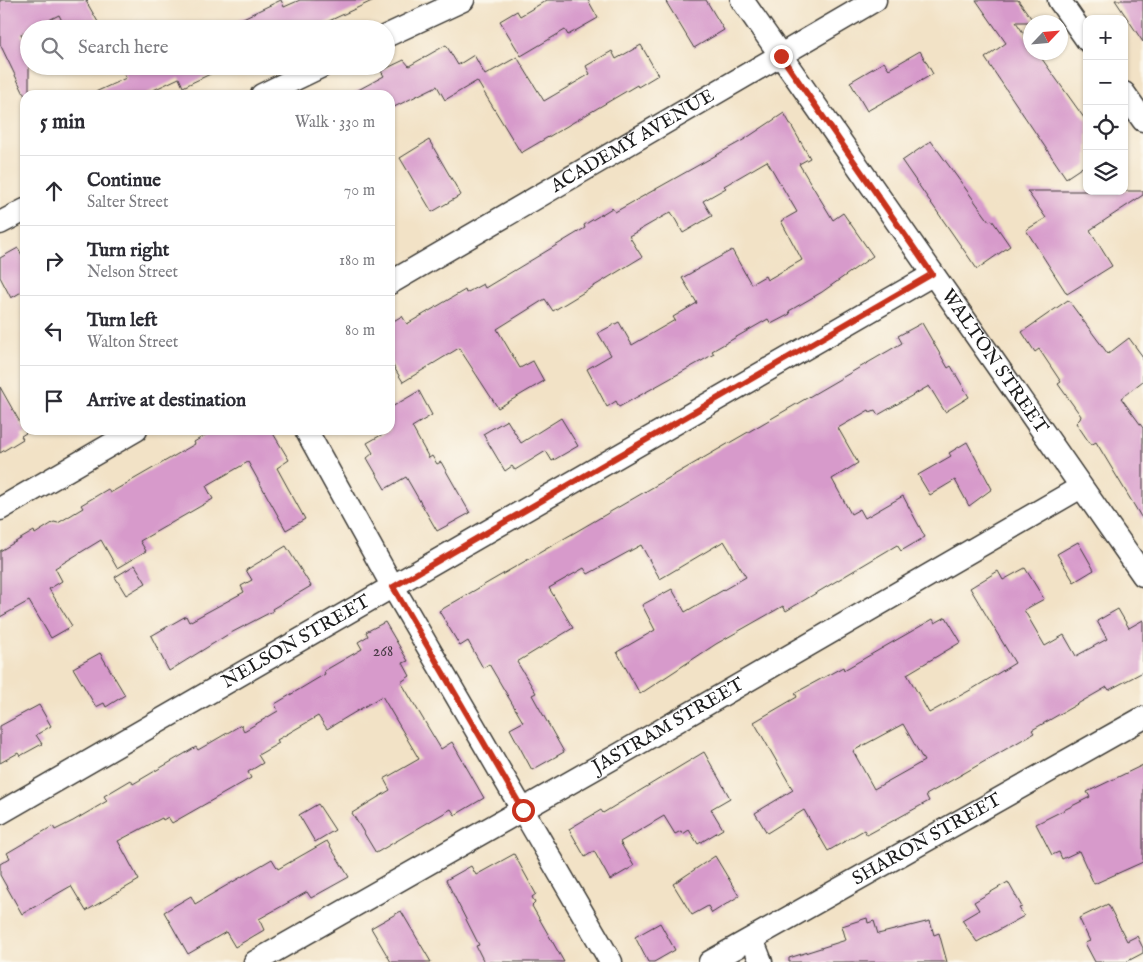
<!DOCTYPE html>
<meta charset="utf-8">
<style>
:root{--surface:#fff;--page:#f7f7f7;--text:#2b2b33;--muted:#7c7c81;--line:#e1e1e2}
body{margin:0;font-family:"IM FELL English",serif;background:var(--page);color:var(--text)}
.controls{position:absolute;right:15px;top:15px;display:grid;overflow:hidden;border-radius:10px;box-shadow:0 1px 4px #0004}
.controls button{width:45px;height:45px;display:grid;place-items:center;padding:0;border:0;border-bottom:1px solid var(--line);background:var(--surface);color:var(--text);font:25px sans-serif}
.compass{position:absolute;left:1023px;top:15px;width:45px;height:45px;border-radius:50%;background:var(--surface);box-shadow:0 1px 4px #0004;rotate:64deg}
.stop{position:absolute;width:15px;height:15px;margin:-11px;border:4px solid #c8321e;border-radius:50%;background:#fff}
.stop.end{background:#c8321e;border-color:#fff;box-shadow:0 1px 5px #0008}
.list{margin:0;padding:0;list-style:none}
h2{display:flex;justify-content:space-between;align-items:center;height:65px;margin:0;padding:0 20px;font-size:21px}
h2 small{font-size:16px;font-weight:400;color:var(--muted)}
.list li{display:grid;grid-template-columns:32px 1fr auto;gap:15px;align-items:center;box-sizing:border-box;height:70px;padding:0 20px;border-top:1px solid var(--line)}
.list b{display:block;font-size:19px;white-space:nowrap}
.list p{margin:0;font-size:16px;white-space:nowrap;color:var(--muted)}
.list em{font-size:16px;font-style:normal;color:var(--muted)}
.icon{flex:none;width:28px;height:28px;fill:none;stroke:currentColor;stroke-width:2;stroke-linecap:round;stroke-linejoin:round}
.map{position:relative;flex:none;width:1143px;height:962px;overflow:hidden}
.search{position:absolute;background:var(--surface);box-shadow:0 1px 4px #0004;left:20px;top:20px;width:375px;height:55px;display:flex;align-items:center;gap:12px;box-sizing:border-box;padding:0 18px;border-radius:28px;color:var(--muted);font-size:19px}
.panel{position:absolute;background:var(--surface);box-shadow:0 1px 4px #0004;left:20px;top:90px;width:375px;height:345px;border-radius:15px}
.map>svg:first-child{display:block}
.building{fill:#d79acb;fill-rule:evenodd}
.lines{fill:none;stroke-linecap:round;stroke-linejoin:round}
.street-casing{stroke:#3c3a36;stroke-width:25}
.street{stroke:#fff;stroke-width:22}
.route{stroke:#c8321e;stroke-width:6}
.labels{text-anchor:middle;dominant-baseline:central;stroke-width:4.5;stroke-linejoin:round;paint-order:stroke}
.number-label{font-size:16px;fill:#4b3c48}
.street-label{font-size:19px;fill:#1c1c1c;stroke:#fbf7ec}
</style>
<div class="map">
<svg width="1143" height="962" viewBox="0 0 1143 962">
<rect width="100%" height="100%" fill="#fbf7ec"/>
<filter id="ink" filterUnits="userSpaceOnUse"><feTurbulence type="fractalNoise" baseFrequency=".02" numOctaves="2"/><feDisplacementMap in="SourceGraphic" scale="10" xChannelSelector="R" yChannelSelector="G"/><feConvolveMatrix kernelMatrix="1 2 1 2 8 2 1 2 1" color-interpolation-filters="sRGB"/></filter>
<filter id="wash" filterUnits="userSpaceOnUse"><feTurbulence type="fractalNoise" baseFrequency=".0096" numOctaves="4" result="noise"/><feDisplacementMap in="SourceGraphic" scale="20" xChannelSelector="R" yChannelSelector="G"/><feGaussianBlur stdDeviation="1.12" result="paint"/><feColorMatrix in="noise" values="0 0 0 0 0 0 0 0 0 0 0 0 0 0 0 0 0 1.4 0 .05"/><feComposite in="paint" operator="in"/></filter>
<g filter="url(#wash)">
<rect width="100%" height="100%" fill="#f2e2c6"/>
<g id="blocks">
<g class="building">
<path d="M0,0H88L86,1L102,29H66L59,15L21,34L29,51V95L25,96L0,44Z"/>
<path d="M281,0L284,7L300,0H374L312,29L311,26L306,29H220Z"/>
<path d="M547,0H588L598,18L568,35L565,30L521,56L500,21L517,11L520,16Z"/>
<path d="M665,0H706L724,30L694,48Z"/>
<path d="M976,0H1018L1034,22H1016L1030,43V52H1037L1087,122V164L1066,178L985,58L1006,43Z"/>
<path d="M1115,0H1143V42Z"/>
<path d="M446,45L458,65L474,55L485,75L517,57L544,101L590,74L586,66L612,51L616,59L641,45L658,75L638,87L637,85L521,153L477,81L445,100L437,86L390,109V95H349L384,76L381,71L404,60L409,66Z"/>
<path d="M920,51L933,74L867,111L850,82L884,62L889,69Z"/>
<path d="M120,66H227L183,87L179,78L143,95H89L126,78Z"/>
<path d="M784,113L810,158L799,164L833,220L843,213L873,256L822,292L789,311L790,314L771,324L768,319L712,351L714,354L619,407L616,401L607,407L587,369L611,355L598,333L619,322L632,345L675,320L673,317L697,303L682,278L732,250L751,284L765,276L767,280L802,260L781,221L797,212L767,161L724,186L726,188L703,201L712,216L683,233L671,212L629,236L642,257L553,311L545,299L497,329L520,368L533,361L544,381L498,408L459,348L403,382L390,361V323L402,316L407,324L465,290L466,293L483,284L485,288L585,228L584,225L612,208L615,212L745,139Z"/>
<path d="M429,140L461,195L432,212L400,158Z"/>
<path d="M931,141L989,221L992,220L1010,246L977,269L902,161Z"/>
<path d="M1027,191H1143V195L1090,230L1112,266L1067,294L1026,230L1046,218Z"/>
<path d="M18,248L25,260V290L11,298L0,277V258Z"/>
<path d="M1068,300L1108,354L1129,338L1143,357V381L1121,398L1143,428V520L1096,442L1091,445L1076,423L1080,419L1081,416L1058,384L1061,382L1039,349L1035,352L1022,332Z"/>
<path d="M922,323L948,368L951,366L969,397L945,412L929,386L878,415L875,410L870,412L869,410L838,428L858,463L832,479L851,514L860,509L865,518L903,496L925,537L901,551L897,545L786,611L783,606L716,644L640,694L617,652L655,630L642,605L672,589L685,612L746,577L724,541L660,579L641,545L588,574L584,568L549,588L573,628L517,662L536,693L532,695L564,752L532,770L510,729L523,722L489,664L483,668L468,641L460,646L439,611L902,343L898,336Z"/>
<path d="M0,387L26,433L21,436L23,439L0,453Z"/>
<path d="M419,391L432,415L412,427L429,458L432,456L437,464L441,462L470,513L437,531L406,477L385,489L367,458L373,453L367,443L390,430V408Z"/>
<path d="M561,418L578,446L552,461L546,451L515,470L512,466L505,471L483,434L507,420L521,443Z"/>
<path d="M214,430H271L289,460L277,468L305,519L286,530L248,462L206,486L213,499L140,541L146,551L117,568L101,540L55,568L62,581L49,589L72,626L51,638L29,601L0,617V551L34,531L35,534L54,522L58,523L83,508L81,505L108,489L110,493L195,444L194,442Z"/>
<path d="M967,442L992,489L969,506L955,480L930,495L918,475L951,456L949,453Z"/>
<path d="M1078,542L1094,570L1074,582L1057,554Z"/>
<path d="M286,546L311,586L272,609L273,611L227,635L169,671L151,636L186,616L189,622L244,592L241,586L252,580L246,570Z"/>
<path d="M135,565L146,583L126,595L115,577Z"/>
<path d="M1025,568L1044,599L1024,610L1045,646L1064,635L1076,656L1107,639L1097,621L1118,609L1129,628L1143,620V672L1109,690L1107,687L1032,730L1034,733L926,795L929,801L867,835L864,830L828,851L804,810L767,833L755,813L793,790L754,722L797,697L795,693L843,667L844,670L933,619L935,623L946,617L961,642L907,674L929,713L974,688L1015,663L970,588L998,571L1003,580ZM903,724L924,761L874,789L853,751Z"/>
<path d="M385,622L408,661L403,663L410,676L401,682L441,749L452,742L484,798L455,815L451,809L376,853L352,813L390,790L384,779L419,759L382,696L327,729L318,716L277,740L279,743L258,755L263,763L248,772L251,778L172,823L168,817L163,820L162,818L118,841L139,880L86,911L71,886L22,914L0,875V864L10,858L7,853L53,826L55,830L73,821L107,801L104,796L131,780L133,784L196,747L198,750L241,725L244,731L278,711L275,704L325,674L324,671L362,649L358,642L368,636L366,632Z"/>
<path d="M100,653L125,695L106,707L104,703L96,707L73,668Z"/>
<path d="M39,705L51,726L36,735L42,744L20,756L18,753L0,763V726Z"/>
<path d="M704,752L730,798L711,809L723,829L698,844L689,830L683,834L681,831L675,834L664,816L620,842L634,866L610,880L594,851L585,857L569,829L601,810L603,813Z"/>
<path d="M1143,765V862L1094,884L1079,851L1062,859L1059,852L1052,855L1036,824L1090,797L1087,792Z"/>
<path d="M318,804L335,830L315,842L299,815Z"/>
<path d="M327,841L349,877L311,898L307,892L259,919L264,930L235,947L226,932L188,954L164,912L191,896L195,904L272,859L278,869Z"/>
<path d="M514,854L536,894L532,897L535,903L532,906L564,962H484L476,946L479,945L446,880L471,866L476,875Z"/>
<path d="M715,856L739,896L712,913L708,906L692,915L673,884Z"/>
<path d="M1008,882L1022,907L1019,908L1024,916L977,942L962,920L979,910L974,902Z"/>
<path d="M1108,904L1127,941L1137,936L1143,948V953L1126,962H1095L1085,943L1090,941L1079,918Z"/>
<path d="M401,911L431,962H391L371,928Z"/>
<path d="M867,918L868,923L874,921L878,934L930,921L934,935L939,933L947,962H789V958L846,940L842,926Z"/>
<path d="M660,923L675,950L654,962H648L635,937Z"/>
</g>
</g>
</g>
<g filter="url(#ink)">
<use href="#blocks" fill-opacity="0" stroke="#3c3a36" stroke-width="1"/>
<g class="lines">
<g class="street-casing">
<g id="street">
<path id="s1" d="M742,0L1143,575"/>
<path d="M1059,0L1087,40"/>
<path d="M386,36L463,0"/>
<path d="M1124,93L1143,120"/>
<path d="M262,95L322,66"/>
<path d="M0,223L25,210"/>
<path id="s2" d="M390,283L875,0"/>
<path d="M306,430L393,587L611,962"/>
<path d="M0,509L136,430"/>
<path id="s3" d="M0,813L932,275"/>
<path d="M752,939L761,962"/>
<path id="s4" d="M255,962L622,753L1081,487"/>
<path id="s5" d="M710,962L1143,718"/>
</g>
</g>
<use href="#street" class="street"/>
</g>
</g>
<g class="lines" filter="url(#ink)">
<path class="route" d="M523,810L393,587L932,274L781,56"/>
</g>
<g class="labels">
<g class="number-label">
<text x="383" y="652">268</text>
</g>
<g class="street-label">
<text stroke="none"><textPath href="#s2" startOffset="281">ACADEMY AVENUE</textPath></text>
<text stroke="none"><textPath href="#s1" startOffset="441">WALTON STREET</textPath></text>
<text stroke="none"><textPath href="#s3" startOffset="342">NELSON STREET</textPath></text>
<text stroke="none"><textPath href="#s4" startOffset="476">JASTRAM STREET</textPath></text>
<text stroke="none"><textPath href="#s5" startOffset="249">SHARON STREET</textPath></text>
</g>
</g>
</svg>
<div class="controls">
<button>+</button>
<button>−</button>
<button><svg class="icon" aria-label="locate" viewBox="0 0 24 24"><circle cx="12" cy="12" r="6"/><path d="M12 2v4M12 18v4M2 12h4M18 12h4"/></svg></button>
<button><svg class="icon" aria-label="layers" viewBox="0 0 24 24"><path d="M12 4l9 5-9 5-9-5zM3 14l9 5 9-5"/></svg></button>
</div>
<svg class="compass" viewBox="-18 -18 36 36"><path d="M0-13l5 13h-10z" fill="#e53935"/><path d="M0 13l5-13h-10z" fill="#7c7c81"/></svg>
<div class="stop" style="left:523px;top:810px"></div>
<div class="stop end" style="left:781px;top:56px"></div>
<div class="search"><svg class="icon" aria-label="search" viewBox="0 0 24 24"><circle cx="10" cy="10" r="6"/><path d="M15 15l6 6"/></svg>Search here</div>
<section class="panel">
<h2>5 min<small>Walk · 330 m</small></h2>
<ul class="list">
<li><svg class="icon" aria-label="ahead" viewBox="0 0 24 24"><path d="M12 20V5M6 11l6-6 6 6"/></svg><div><b>Continue</b><p>Salter Street</p></div><em>70 m</em></li>
<li><svg class="icon" aria-label="right" viewBox="0 0 24 24"><path d="M7 20v-9h11M14 6l5 5-5 5"/></svg><div><b>Turn right</b><p>Nelson Street</p></div><em>180 m</em></li>
<li><svg class="icon" aria-label="left" viewBox="0 0 24 24"><path d="M17 20v-9H6M10 6l-5 5 5 5"/></svg><div><b>Turn left</b><p>Walton Street</p></div><em>80 m</em></li>
<li><svg class="icon" aria-label="arrive" viewBox="0 0 24 24"><path d="M6 21V4h12l-3 4 3 4H6"/></svg><div><b>Arrive at destination</b></div></li>
</ul>
</section>
</div>
